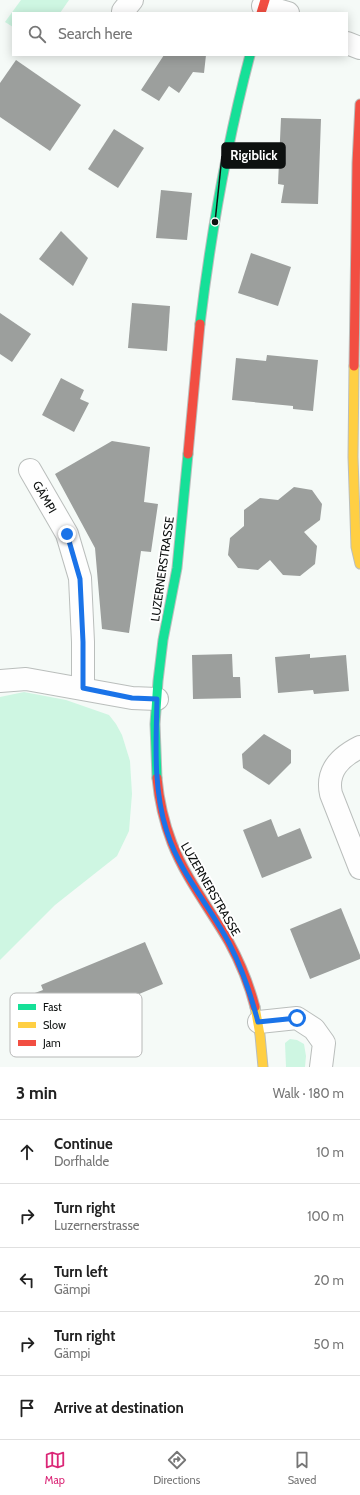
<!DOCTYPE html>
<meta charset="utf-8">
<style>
:root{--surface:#fff;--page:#f2f2f2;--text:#222;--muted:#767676;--line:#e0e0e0;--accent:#db2777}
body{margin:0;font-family:Cabin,sans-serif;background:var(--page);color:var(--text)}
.stop{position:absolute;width:12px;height:12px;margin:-9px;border:3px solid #1a73e8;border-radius:50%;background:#fff}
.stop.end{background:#1a73e8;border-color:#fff;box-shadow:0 1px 4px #0008}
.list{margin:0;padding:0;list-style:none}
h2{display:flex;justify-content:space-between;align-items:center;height:52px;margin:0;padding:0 16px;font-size:17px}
h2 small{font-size:13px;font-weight:400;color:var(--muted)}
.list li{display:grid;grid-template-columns:26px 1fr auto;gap:12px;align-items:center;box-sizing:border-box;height:64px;padding:0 16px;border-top:1px solid var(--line)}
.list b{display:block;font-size:15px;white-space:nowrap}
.list p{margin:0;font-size:13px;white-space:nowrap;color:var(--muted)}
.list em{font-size:13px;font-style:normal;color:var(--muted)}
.icon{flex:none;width:22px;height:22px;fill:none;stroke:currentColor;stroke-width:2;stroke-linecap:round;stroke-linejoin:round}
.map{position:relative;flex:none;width:360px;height:1067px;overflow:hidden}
.search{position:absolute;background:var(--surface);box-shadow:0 2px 10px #0003;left:12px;right:12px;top:12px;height:44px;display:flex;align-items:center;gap:10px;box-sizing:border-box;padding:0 14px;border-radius:0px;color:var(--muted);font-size:15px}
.sheet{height:372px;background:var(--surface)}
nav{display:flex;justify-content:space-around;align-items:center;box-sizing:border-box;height:56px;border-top:1px solid var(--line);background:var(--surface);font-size:11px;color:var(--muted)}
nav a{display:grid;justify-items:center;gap:2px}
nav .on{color:var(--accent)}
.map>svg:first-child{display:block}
.green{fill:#cef6e2}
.building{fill:#9c9f9d}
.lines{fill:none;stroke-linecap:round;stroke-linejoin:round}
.street-casing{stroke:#babebc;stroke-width:24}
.fast-casing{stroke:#babebc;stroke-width:11}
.slow-casing{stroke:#babebc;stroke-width:11}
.jam-casing{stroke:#babebc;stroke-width:11}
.street{stroke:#fefefe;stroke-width:22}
.fast{stroke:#16e098;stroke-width:9}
.slow{stroke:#ffcf43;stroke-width:9}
.jam{stroke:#f24e42;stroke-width:9}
.route{stroke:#1a73e8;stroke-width:5}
.labels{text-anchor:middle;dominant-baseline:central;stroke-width:4;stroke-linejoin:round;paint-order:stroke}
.street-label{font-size:12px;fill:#0e1110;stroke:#fff}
.key{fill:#fff;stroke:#b7b8b7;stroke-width:1}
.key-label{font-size:11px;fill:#0e1110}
.leader{fill:none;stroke:#0e1110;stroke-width:1.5}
.callout-dot{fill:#0e1110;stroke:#fff;stroke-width:1.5}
.callout{fill:#0e1110;stroke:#0e1110;stroke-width:1.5}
.callout-label{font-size:13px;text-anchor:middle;font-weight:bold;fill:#fff}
</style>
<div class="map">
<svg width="360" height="1067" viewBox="0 0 360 1067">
<rect width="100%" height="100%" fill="#f5faf7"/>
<g class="green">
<path d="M21,0H69L60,13H13V27L5,22Z"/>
<path d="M24,692L66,700L109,715L116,724L122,735L130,761L132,794L129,831L117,856L55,905L0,960V697Z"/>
<path d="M290,1039L297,1040L304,1044L306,1056L305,1067H286L285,1043Z"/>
</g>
<g class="building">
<path d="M164,55H206L204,73L193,72L179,93L169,86L159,101L141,90Z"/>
<path d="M16,60L81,105L50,151L0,117V83Z"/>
<path d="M281,118L321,119L318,204L281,203L284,185L278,184Z"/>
<path d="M114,129L144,148L118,188L88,169Z"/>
<path d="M161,190L192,193L187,240L156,238Z"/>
<path d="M61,231L88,258L73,286L39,259Z"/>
<path d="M251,253L291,267L278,306L238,293Z"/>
<path d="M132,303L170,306L167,351L128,348Z"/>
<path d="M0,313L31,334L12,362L0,354Z"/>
<path d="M267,355L318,360L313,411L293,409V406L232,400L236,358L266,361Z"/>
<path d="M61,378L84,390L80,399L89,403L74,432L42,415Z"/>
<path d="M112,441L150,447L144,502L158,504L151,552L141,551L129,633L102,629L95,548L55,474Z"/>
<path d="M294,487L312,490L322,504L320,520L304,532L317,546L315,564L300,576L283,575L270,560L258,570L238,568L228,555L230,538L244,526V510L260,498L278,500Z"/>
<path d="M232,654L233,677H240L241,698L193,699L192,655Z"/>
<path d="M310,654V658L346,655L349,691L314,694L313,690L278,693L275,657Z"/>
<path d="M264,734L291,750V763L269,785L243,768L242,754Z"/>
<path d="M271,819L278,837L300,828L312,858L262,878L243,830Z"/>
<path d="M341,908L360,955V959L310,979L290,929Z"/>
<path d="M145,942L163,984L22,1043L12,1018L30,1010L24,997L43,990L41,985Z"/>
</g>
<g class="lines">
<g class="street-casing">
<g id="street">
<path d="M263,6L288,13"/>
<path d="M123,11L132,0"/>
<path d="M347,43L360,48"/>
<path d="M30,470L67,534L80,578L83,642V688"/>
<path d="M0,681L26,679L132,698L157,699"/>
<path d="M360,747C340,757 326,771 331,794L360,868"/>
<path d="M259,1022L297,1018L314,1029L324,1043L321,1067"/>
</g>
</g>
<g class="fast-casing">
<g id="fast">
<path d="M200,324C211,233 227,143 250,55"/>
<path d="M157,778L155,724L158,681L163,640L177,568L188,454"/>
</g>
</g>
<g class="slow-casing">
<g id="slow">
<path d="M354,366L353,457L356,547L360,564"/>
<path d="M255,1007L260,1035L263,1067"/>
</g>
</g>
<g class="jam-casing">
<g id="jam">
<path d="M261,13L265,0"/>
<path d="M354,366L357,163L360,104"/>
<path d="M188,454L200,324"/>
<path d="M157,778C159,800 164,822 172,843C186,879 210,909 229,942C240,962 249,984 255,1007"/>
</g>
</g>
<use href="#street" class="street"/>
<use href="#fast" class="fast"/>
<use href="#slow" class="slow"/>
<use href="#jam" class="jam"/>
</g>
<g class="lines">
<path class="route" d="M67,534L80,579L83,642V688L132,698L157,699C156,743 153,789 167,832C180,873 209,905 229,943C242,968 251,995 258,1022L297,1018"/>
</g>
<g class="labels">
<g class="street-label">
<text transform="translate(45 497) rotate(60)">GÄMPI</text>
<text transform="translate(162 569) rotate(-82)">LUZERNERSTRASSE</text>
<text transform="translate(211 889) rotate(60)">LUZERNERSTRASSE</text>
</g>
</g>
<rect x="10" y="993" width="132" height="64" rx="6" class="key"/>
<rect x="18" y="1004" width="18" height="6" fill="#16e098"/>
<rect x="18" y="1022" width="18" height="6" fill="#ffcf43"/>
<rect x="18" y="1040" width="18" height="6" fill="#f24e42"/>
<g class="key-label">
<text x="43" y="1011">Fast</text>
<text x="43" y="1029">Slow</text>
<text x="43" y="1047">Jam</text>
</g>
<path class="leader" d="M215 222L222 156"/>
<circle class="callout-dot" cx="215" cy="222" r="4"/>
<rect class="callout" x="222" y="143" width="63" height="25" rx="4"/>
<g class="callout-label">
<text x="254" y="160">Rigiblick</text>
</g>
</svg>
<div class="stop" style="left:297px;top:1018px"></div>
<div class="stop end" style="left:67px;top:534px"></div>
<div class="search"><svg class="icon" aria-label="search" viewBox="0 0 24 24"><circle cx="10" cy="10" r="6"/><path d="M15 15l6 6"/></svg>Search here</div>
</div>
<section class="sheet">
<h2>3 min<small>Walk · 180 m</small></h2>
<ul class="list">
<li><svg class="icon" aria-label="ahead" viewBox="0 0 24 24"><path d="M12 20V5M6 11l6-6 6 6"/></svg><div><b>Continue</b><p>Dorfhalde</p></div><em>10 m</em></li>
<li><svg class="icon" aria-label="right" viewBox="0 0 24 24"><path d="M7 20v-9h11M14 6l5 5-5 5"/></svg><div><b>Turn right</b><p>Luzernerstrasse</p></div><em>100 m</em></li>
<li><svg class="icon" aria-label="left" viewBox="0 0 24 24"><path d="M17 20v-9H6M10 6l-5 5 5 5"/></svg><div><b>Turn left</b><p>Gämpi</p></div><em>20 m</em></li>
<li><svg class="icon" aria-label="right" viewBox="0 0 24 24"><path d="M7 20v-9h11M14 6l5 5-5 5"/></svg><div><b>Turn right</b><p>Gämpi</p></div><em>50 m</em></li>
<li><svg class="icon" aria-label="arrive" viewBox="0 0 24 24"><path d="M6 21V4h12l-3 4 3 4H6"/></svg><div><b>Arrive at destination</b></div></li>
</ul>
</section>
<nav>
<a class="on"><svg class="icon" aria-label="map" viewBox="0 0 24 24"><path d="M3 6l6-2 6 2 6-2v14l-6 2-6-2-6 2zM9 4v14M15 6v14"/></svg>Map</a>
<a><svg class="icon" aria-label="directions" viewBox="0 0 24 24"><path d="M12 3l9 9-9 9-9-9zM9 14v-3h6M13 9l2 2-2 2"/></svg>Directions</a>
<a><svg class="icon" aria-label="saved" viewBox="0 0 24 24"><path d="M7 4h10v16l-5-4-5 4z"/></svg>Saved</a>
</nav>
